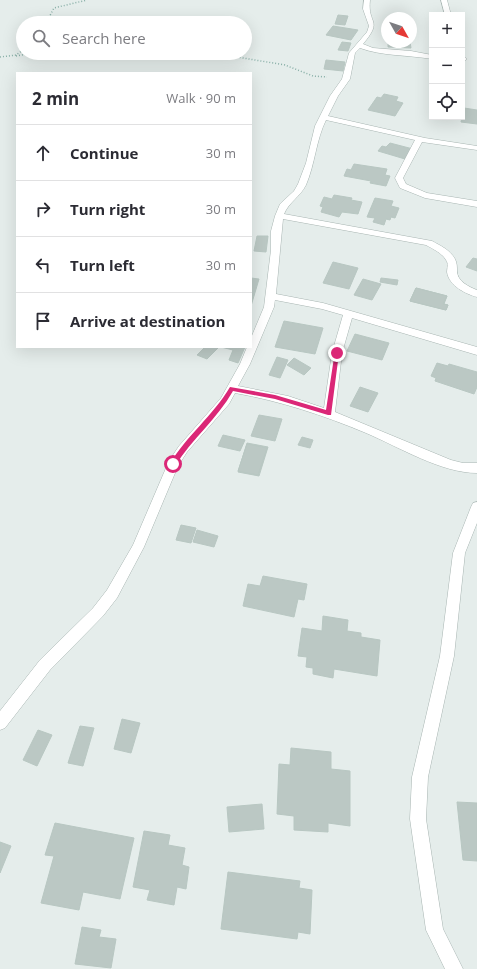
<!DOCTYPE html>
<meta charset="utf-8">
<style>
:root{--surface:#fff;--page:#f2f2f3;--text:#2b2b33;--muted:#7c7c81;--line:#e1e1e2}
body{margin:0;font-family:"Open Sans",sans-serif;background:var(--page);color:var(--text)}
.controls{position:absolute;right:12px;top:12px;display:grid;overflow:hidden;border-radius:0px;box-shadow:0 4px 16px #0002}
.controls button{width:36px;height:36px;display:grid;place-items:center;padding:0;border:0;border-bottom:1px solid var(--line);background:var(--surface);color:var(--text);font:20px sans-serif}
.compass{position:absolute;left:381px;top:12px;width:36px;height:36px;border-radius:50%;background:var(--surface);box-shadow:0 4px 16px #0002;rotate:130deg}
.stop{position:absolute;width:12px;height:12px;margin:-9px;border:3px solid #db2777;border-radius:50%;background:#fff}
.stop.end{background:#db2777;border-color:#fff;box-shadow:0 1px 4px #0008}
.list{margin:0;padding:0;list-style:none}
h2{display:flex;justify-content:space-between;align-items:center;height:52px;margin:0;padding:0 16px;font-size:17px}
h2 small{font-size:13px;font-weight:400;color:var(--muted)}
.list li{display:grid;grid-template-columns:26px 1fr auto;gap:12px;align-items:center;box-sizing:border-box;height:56px;padding:0 16px;border-top:1px solid var(--line)}
.list b{display:block;font-size:15px;white-space:nowrap}
.list em{font-size:13px;font-style:normal;color:var(--muted)}
.icon{flex:none;width:22px;height:22px;fill:none;stroke:currentColor;stroke-width:2;stroke-linecap:round;stroke-linejoin:round}
.map{position:relative;flex:none;width:477px;height:969px;overflow:hidden}
.search{position:absolute;background:var(--surface);box-shadow:0 4px 16px #0002;left:16px;top:16px;width:236px;height:44px;display:flex;align-items:center;gap:10px;box-sizing:border-box;padding:0 14px;border-radius:22px;color:var(--muted);font-size:15px}
.panel{position:absolute;background:var(--surface);box-shadow:0 4px 16px #0002;left:16px;top:72px;width:236px;height:276px;border-radius:0px}
.map>svg:first-child{display:block}
.building{fill:#bbc8c4;stroke:#b8c7c2}
.lines{fill:none;stroke-linecap:round;stroke-linejoin:round}
.minor-casing{stroke:#a8b5b2;stroke-width:1}
.path{stroke:#88afa7;stroke-width:1.5;stroke-dasharray:1 2;stroke-linecap:butt}
.minor{fill:#fff;fill-rule:evenodd}
.route{fill:#db2777}
</style>
<div class="map">
<svg width="477" height="969" viewBox="0 0 477 969">
<rect width="100%" height="100%" fill="#e5edeb"/>
<g class="building">
<path d="M338,15L348,16L345,25L335,24Z"/>
<path d="M333,26L358,30L351,40L326,35Z"/>
<path d="M342,42L351,43L348,51L338,50Z"/>
<path d="M388,42H410L411,48L388,47Z"/>
<path d="M326,60L345,62L343,71L324,69Z"/>
<path d="M384,94L398,97L396,101L403,103L395,116L368,110L377,97L381,98Z"/>
<path d="M464,108L477,110V124L461,122Z"/>
<path d="M390,143L413,149L405,159L378,151L382,146L386,147Z"/>
<path d="M354,164L387,169L385,175L390,176L386,186L370,183L371,181L344,176L347,169L351,170Z"/>
<path d="M334,195L352,198L351,200L362,202L358,214L342,212L339,217L321,212L323,207L320,206L324,197L332,199Z"/>
<path d="M375,198L393,201L391,206L399,208L395,218L391,217L390,220L386,219L384,225L373,222L375,218L367,217Z"/>
<path d="M257,236H268L266,252L254,251Z"/>
<path d="M473,258L477,259V271L466,267Z"/>
<path d="M333,262L358,268L349,289L323,283Z"/>
<path d="M251,278L259,279L251,306Z"/>
<path d="M381,278L398,280L397,285L380,282Z"/>
<path d="M363,279L381,284L372,300L354,295Z"/>
<path d="M416,288L447,296L444,304L448,305L446,310L410,301Z"/>
<path d="M416,288L447,296L443,304L448,305L446,310L410,301Z"/>
<path d="M284,321L323,328L315,354L275,347Z"/>
<path d="M355,334L389,343L382,360L347,351Z"/>
<path d="M205,347H219L207,359L197,355Z"/>
<path d="M221,347H245L238,363L229,360L233,350Z"/>
<path d="M277,357L288,360L280,378L269,375Z"/>
<path d="M294,358L311,368L304,375L287,365Z"/>
<path d="M437,363L448,366L449,364L477,372V387L474,394L435,381L436,378L431,376Z"/>
<path d="M360,387L378,393L368,412L350,406Z"/>
<path d="M259,415L282,419L275,441L251,436Z"/>
<path d="M223,435L245,440L240,451L218,446Z"/>
<path d="M302,437L313,440L310,448L298,445Z"/>
<path d="M247,443L268,447L259,476L238,472Z"/>
<path d="M247,444L267,448L258,475L238,471Z"/>
<path d="M181,525L196,528L191,543L176,540Z"/>
<path d="M197,530L218,536L214,547L193,542Z"/>
<path d="M263,576L307,584L304,600L298,599L294,617L243,606L248,584L260,586Z"/>
<path d="M323,616L348,620L347,631L361,633V637L380,640L377,676L334,669L333,678L313,674V668L306,667L307,657L298,656L302,628L322,631Z"/>
<path d="M122,719L140,723L131,753L114,749Z"/>
<path d="M80,726L94,728L83,766L68,763Z"/>
<path d="M38,730L52,735L37,766L23,760Z"/>
<path d="M291,748L331,752V769L350,771V826L328,823V832L294,830V816L277,814L279,764L290,765Z"/>
<path d="M457,802L477,803V861L463,860Z"/>
<path d="M262,804L264,829L229,832L227,807Z"/>
<path d="M55,823L134,838L120,899L83,892L79,910L41,903L54,856L45,855Z"/>
<path d="M144,831L170,835L168,845L185,848L182,865L189,867L186,889L177,887L174,905L147,900L150,890L133,887Z"/>
<path d="M0,842L11,846L0,873Z"/>
<path d="M228,872L300,881L299,888L312,890L310,934L298,932L297,939L221,929Z"/>
<path d="M82,927L101,930L99,937L116,939L111,968L75,964Z"/>
</g>
<g class="lines">
<g class="minor-casing">
<g id="minor">
<path d="M364,0H370C367,25 384,19 363,44L373,48L411,51L432,55V59C409,55 381,56 360,48L355,53L350,79L338,96L328,116L425,138L477,146V150L422,142L403,178L406,184L427,193L477,201V207L425,198L400,188L395,178L415,140L326,120C316,140 315,164 306,185C300,197 289,202 284,214L432,241C441,246 450,250 455,259C457,263 457,267 457,271C457,281 469,287 477,290V297C466,294 449,286 447,272C447,268 449,264 446,260C442,253 433,249 426,245L283,219L276,294L323,303L477,347V355L352,318L342,353L335,412L451,460L463,463H477V473C441,473 399,447 366,433C323,415 280,401 235,393L229,404L187,452L178,466L144,547L117,598L103,616L50,670L5,728L0,730V711L40,660L93,608L107,590L133,545L169,461L179,446L221,398L240,364L247,347H251V338L264,307L271,250V231L275,216L280,204L294,191L298,184L306,163L315,126L330,96L342,79L349,53L367,32L369,26L363,9ZM275,300L322,309L343,315L332,353L324,408L288,396L238,386L250,364L274,307Z"/>
<path d="M441,0H447L451,15H445Z"/>
<path d="M462,56L466,58V60L462,61Z"/>
<path d="M477,502V523L465,553L454,656L428,777L426,819L443,929L463,969H445L426,930L410,819L412,777L440,656L453,553L471,507L473,503Z"/>
</g>
</g>
<g class="path">
<path d="M46,23L54,8L87,0"/>
<path d="M213,53L285,65L313,76L327,77"/>
<path d="M16,56L34,53"/>
<path d="M0,57L16,55L23,50"/>
</g>
<use href="#minor" class="minor"/>
</g>
<path class="route" d="M335,351L339,353L331,415H328L275,399L233,391C217,419 192,439 175,466H170V464C186,436 213,416 230,387L275,395L326,410Z"/>
</svg>
<div class="controls">
<button>+</button>
<button>−</button>
<button><svg class="icon" aria-label="locate" viewBox="0 0 24 24"><circle cx="12" cy="12" r="6"/><path d="M12 2v4M12 18v4M2 12h4M18 12h4"/></svg></button>
</div>
<svg class="compass" viewBox="-18 -18 36 36"><path d="M0-13l5 13h-10z" fill="#e53935"/><path d="M0 13l5-13h-10z" fill="#7c7c81"/></svg>
<div class="stop" style="left:173px;top:464px"></div>
<div class="stop end" style="left:337px;top:353px"></div>
<div class="search"><svg class="icon" aria-label="search" viewBox="0 0 24 24"><circle cx="10" cy="10" r="6"/><path d="M15 15l6 6"/></svg>Search here</div>
<section class="panel">
<h2>2 min<small>Walk · 90 m</small></h2>
<ul class="list">
<li><svg class="icon" aria-label="ahead" viewBox="0 0 24 24"><path d="M12 20V5M6 11l6-6 6 6"/></svg><div><b>Continue</b></div><em>30 m</em></li>
<li><svg class="icon" aria-label="right" viewBox="0 0 24 24"><path d="M7 20v-9h11M14 6l5 5-5 5"/></svg><div><b>Turn right</b></div><em>30 m</em></li>
<li><svg class="icon" aria-label="left" viewBox="0 0 24 24"><path d="M17 20v-9H6M10 6l-5 5 5 5"/></svg><div><b>Turn left</b></div><em>30 m</em></li>
<li><svg class="icon" aria-label="arrive" viewBox="0 0 24 24"><path d="M6 21V4h12l-3 4 3 4H6"/></svg><div><b>Arrive at destination</b></div></li>
</ul>
</section>
</div>
